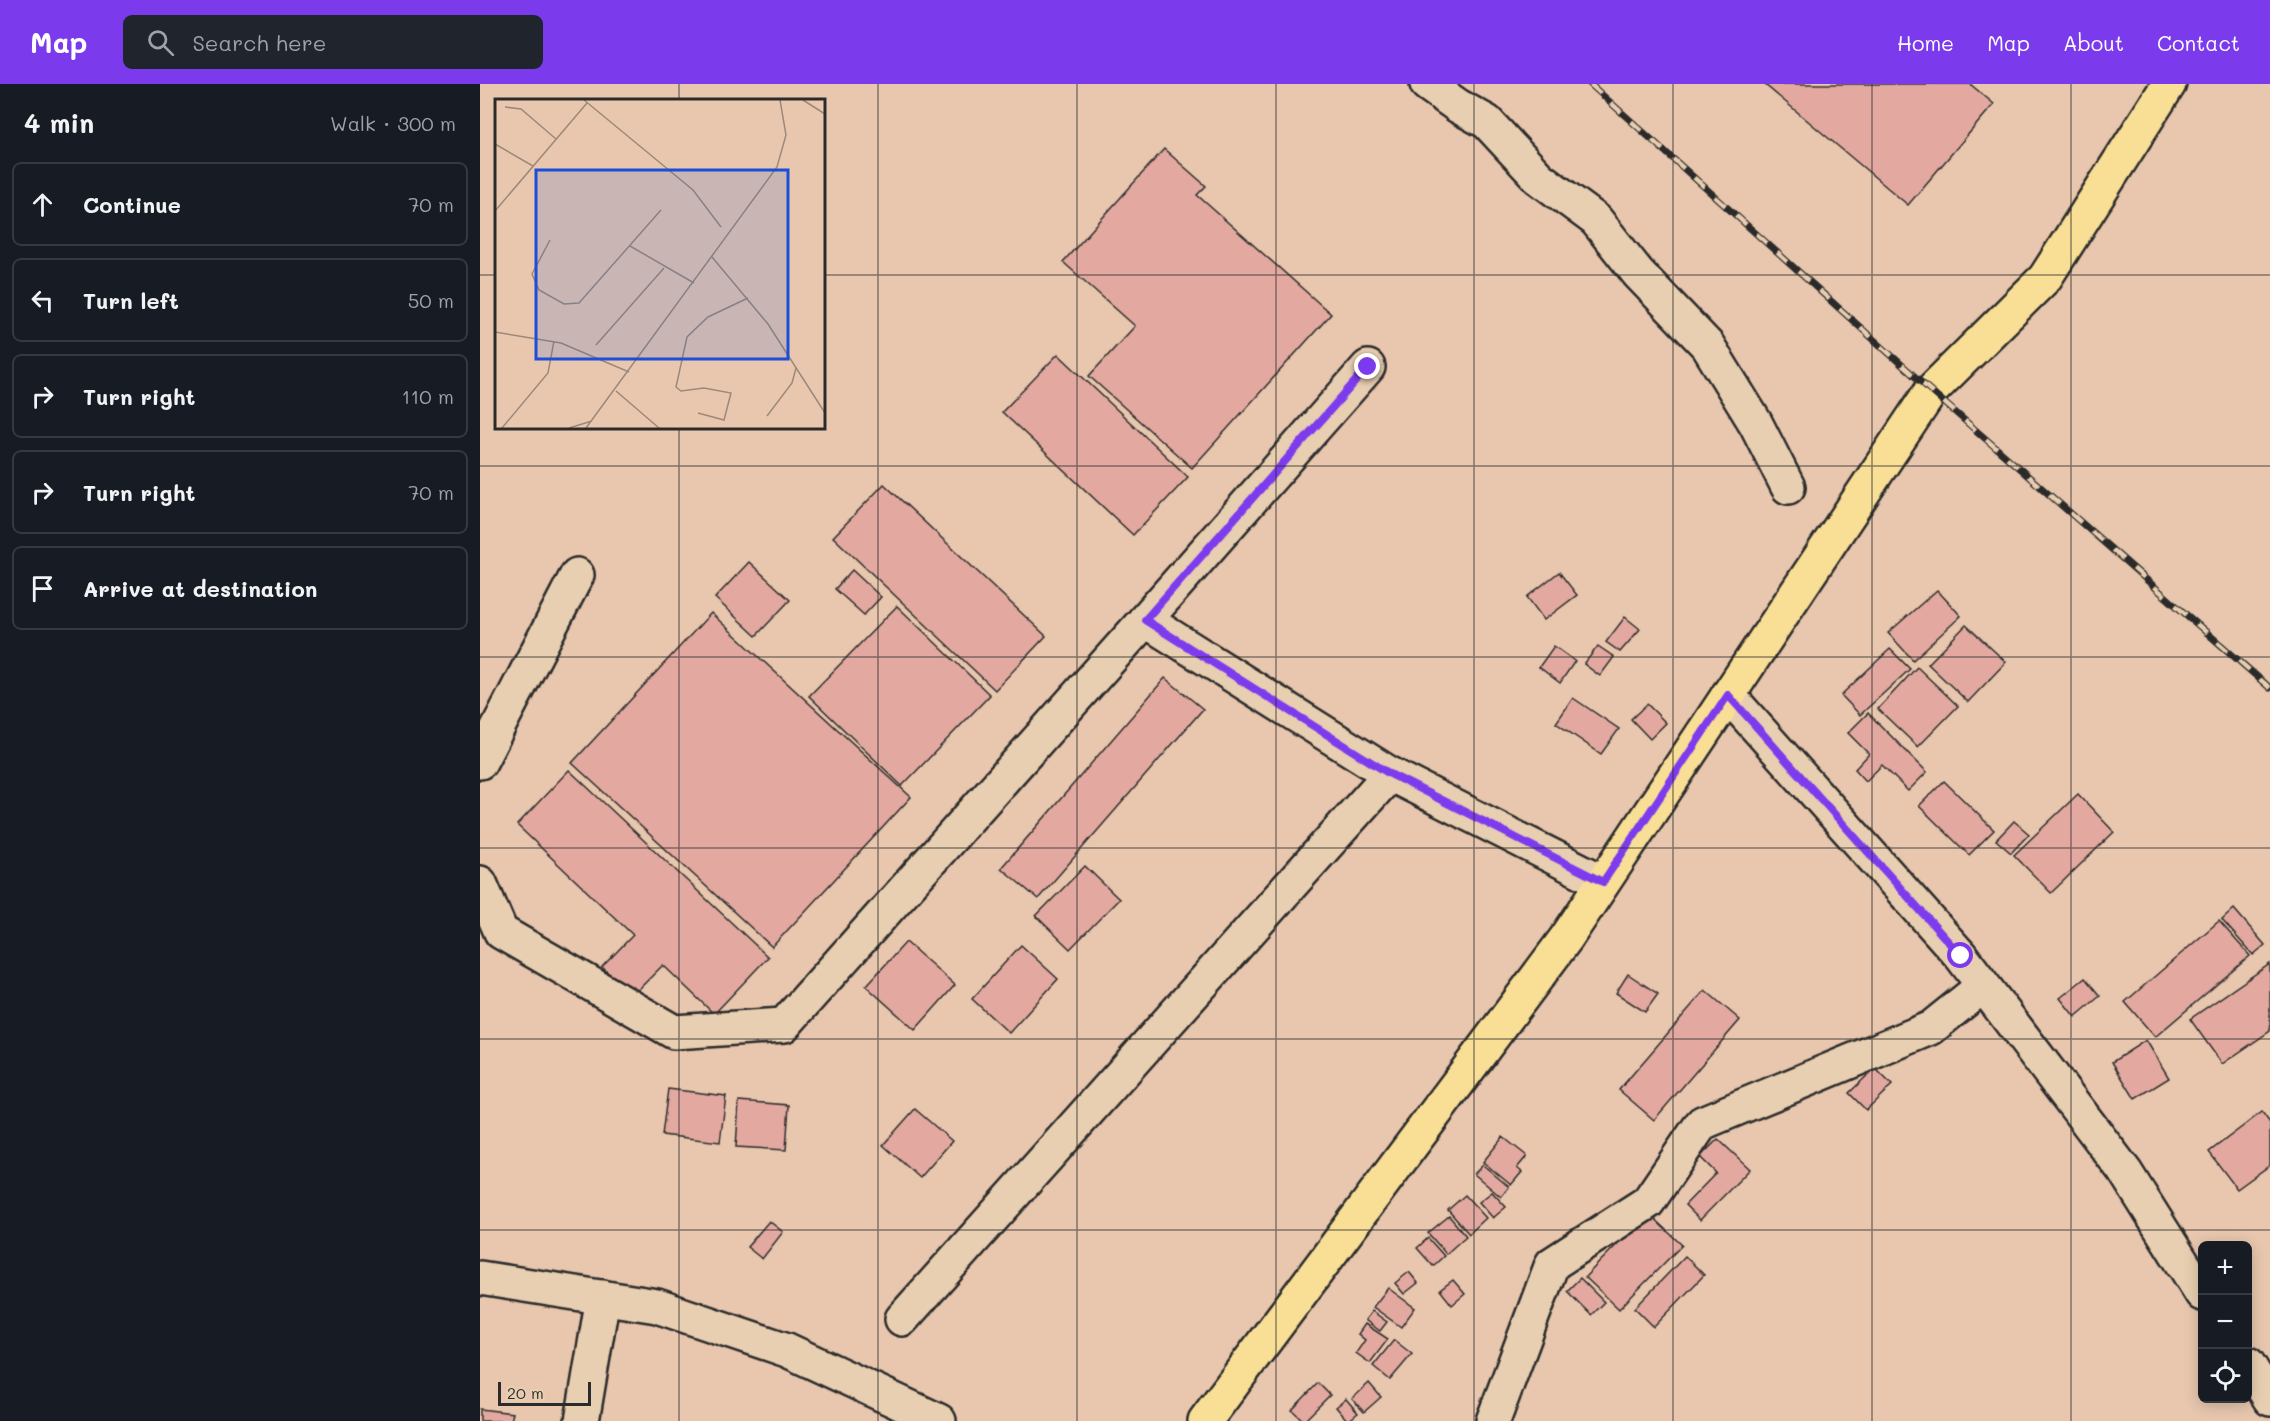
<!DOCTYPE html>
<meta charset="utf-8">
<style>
:root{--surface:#171b24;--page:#20242c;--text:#f1f3f6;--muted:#9ea1a6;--line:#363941;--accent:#7c3aed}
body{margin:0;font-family:Mali,sans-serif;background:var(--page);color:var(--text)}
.controls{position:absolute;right:18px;bottom:18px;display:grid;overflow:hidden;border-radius:9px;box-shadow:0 3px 15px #0003}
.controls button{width:54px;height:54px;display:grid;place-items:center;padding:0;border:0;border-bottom:2px solid var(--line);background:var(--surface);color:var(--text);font:30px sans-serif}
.scale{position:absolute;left:18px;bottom:15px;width:93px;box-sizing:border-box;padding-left:6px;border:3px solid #2b2b2b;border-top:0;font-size:16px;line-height:21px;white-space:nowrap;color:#2b2b2b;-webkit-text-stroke:4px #e9cfb1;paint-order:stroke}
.stop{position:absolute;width:18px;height:18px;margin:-14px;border:4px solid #7c3aed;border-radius:50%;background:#fff}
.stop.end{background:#7c3aed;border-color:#fff;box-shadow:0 2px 6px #0008}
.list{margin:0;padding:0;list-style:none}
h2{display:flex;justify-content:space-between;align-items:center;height:78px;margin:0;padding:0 24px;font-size:26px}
h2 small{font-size:20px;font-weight:400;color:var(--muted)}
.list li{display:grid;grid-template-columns:39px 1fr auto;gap:18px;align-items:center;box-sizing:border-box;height:84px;margin:0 12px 12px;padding:0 12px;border:2px solid var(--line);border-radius:9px}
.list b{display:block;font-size:22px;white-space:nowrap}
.list em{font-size:20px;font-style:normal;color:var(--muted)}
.icon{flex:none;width:33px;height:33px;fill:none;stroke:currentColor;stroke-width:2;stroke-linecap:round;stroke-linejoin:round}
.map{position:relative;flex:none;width:1790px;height:1337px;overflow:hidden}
header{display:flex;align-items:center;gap:36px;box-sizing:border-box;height:84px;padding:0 30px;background:var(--accent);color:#fff}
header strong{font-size:28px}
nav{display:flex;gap:33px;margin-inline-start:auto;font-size:21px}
.search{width:420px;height:54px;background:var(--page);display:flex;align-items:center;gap:15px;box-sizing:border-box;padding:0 21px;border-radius:9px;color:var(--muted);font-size:22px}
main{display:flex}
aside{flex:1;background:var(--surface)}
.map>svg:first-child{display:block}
.building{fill:#e3a9a0;stroke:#2b2b2b;stroke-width:1.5}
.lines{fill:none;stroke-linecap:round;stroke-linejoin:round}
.minor-casing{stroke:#2b2b2b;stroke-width:38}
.major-casing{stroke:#2b2b2b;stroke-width:38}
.minor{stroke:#e9cfb1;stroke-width:33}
.major{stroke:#f9df96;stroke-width:33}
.rail-casing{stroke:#2b2b2b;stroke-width:7}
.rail{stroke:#e9cfb1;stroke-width:4.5;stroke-dasharray:14;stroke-linecap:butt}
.route{stroke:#7c3aed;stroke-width:8}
.grid{fill:none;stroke:#2b2b2b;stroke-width:1.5;stroke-opacity:0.55}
.inset-road{fill:none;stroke:#9c897a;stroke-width:1.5}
.view{fill:#1d4ed8;fill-opacity:0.15;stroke:#1d4ed8;stroke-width:3}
.inset-edge{fill:none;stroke:#2b2b2b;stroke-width:3}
</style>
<header>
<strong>Map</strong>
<div class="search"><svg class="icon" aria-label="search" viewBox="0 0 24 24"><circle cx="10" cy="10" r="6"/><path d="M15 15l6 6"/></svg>Search here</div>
<nav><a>Home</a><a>Map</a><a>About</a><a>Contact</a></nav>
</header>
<main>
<aside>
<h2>4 min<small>Walk · 300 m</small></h2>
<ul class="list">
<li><svg class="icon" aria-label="ahead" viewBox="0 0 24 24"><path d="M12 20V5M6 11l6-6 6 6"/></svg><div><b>Continue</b></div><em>70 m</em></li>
<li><svg class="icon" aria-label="left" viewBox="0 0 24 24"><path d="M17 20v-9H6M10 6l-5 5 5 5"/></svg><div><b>Turn left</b></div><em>50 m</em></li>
<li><svg class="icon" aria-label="right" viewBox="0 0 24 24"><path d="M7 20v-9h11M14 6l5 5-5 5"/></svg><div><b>Turn right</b></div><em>110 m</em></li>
<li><svg class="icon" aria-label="right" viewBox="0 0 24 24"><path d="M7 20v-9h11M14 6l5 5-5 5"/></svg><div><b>Turn right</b></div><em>70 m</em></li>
<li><svg class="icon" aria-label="arrive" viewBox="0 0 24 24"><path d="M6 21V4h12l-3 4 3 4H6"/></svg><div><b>Arrive at destination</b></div></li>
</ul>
</aside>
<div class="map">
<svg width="1790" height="1337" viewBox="0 0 1790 1337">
<rect width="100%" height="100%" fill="#e8c7ae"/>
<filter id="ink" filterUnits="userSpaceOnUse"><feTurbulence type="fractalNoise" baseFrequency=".0167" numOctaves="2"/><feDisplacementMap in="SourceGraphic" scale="12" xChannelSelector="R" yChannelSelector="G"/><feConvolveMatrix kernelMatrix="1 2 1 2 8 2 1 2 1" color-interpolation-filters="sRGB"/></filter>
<g filter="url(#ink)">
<g class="building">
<path d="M1284,0H1490L1514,20L1428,121Z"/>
<path d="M684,65L726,102L717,111L851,230L712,384L609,292L655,242L583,178Z"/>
<path d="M578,270L708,393L653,451L522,328Z"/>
<path d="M404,400L566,552L515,606L353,453Z"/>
<path d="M269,478L310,516L276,552L235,514Z"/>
<path d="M372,486L401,513L384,531L355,505Z"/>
<path d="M1079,488L1097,511L1064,536L1047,513Z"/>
<path d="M1457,506L1481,532L1433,576L1408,549Z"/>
<path d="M417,522L510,611L422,702L329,612Z"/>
<path d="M231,529L431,713L292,863L92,679Z"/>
<path d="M1145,533L1160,545L1140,568L1126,558Z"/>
<path d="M1486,541L1526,578L1488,618L1448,580Z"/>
<path d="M1074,562L1095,577L1080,599L1059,583Z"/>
<path d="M1118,562L1134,573L1120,592L1104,580Z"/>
<path d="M1410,565L1430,585L1380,631L1361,611Z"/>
<path d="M1437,583L1478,622L1438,663L1398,625Z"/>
<path d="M685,594L723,625L558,815L521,784Z"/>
<path d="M1093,614L1139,645L1121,670L1076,639Z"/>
<path d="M1167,620L1186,639L1170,655L1151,635Z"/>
<path d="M1388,629L1447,688L1428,707L1402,681L1386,697L1375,685L1389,670L1368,649Z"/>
<path d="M89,686L288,873L234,930L183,881L152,912L122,883L153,851L37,741Z"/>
<path d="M1464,697L1514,746L1489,771L1439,722Z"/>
<path d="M1598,710L1634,748L1571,809L1534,771Z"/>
<path d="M1534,737L1549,750L1531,769L1516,756Z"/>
<path d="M605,782L639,815L590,865L556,832Z"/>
<path d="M1754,825L1785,861L1773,871L1742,836Z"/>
<path d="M1739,837L1770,872L1675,953L1645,918Z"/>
<path d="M426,858L475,901L435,946L386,902Z"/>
<path d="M541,861L578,895L529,949L492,915Z"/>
<path d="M1790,880V947L1742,980L1710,935Z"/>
<path d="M1148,890L1178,910L1165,928L1136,909Z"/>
<path d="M1605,894L1620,912L1595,933L1580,914Z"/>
<path d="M1225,906L1260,936L1174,1036L1139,1006Z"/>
<path d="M1666,956L1689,994L1655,1015L1632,978Z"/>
<path d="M1395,984L1412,1001L1386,1026L1369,1009Z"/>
<path d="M188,1005L246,1012L240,1058L182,1051Z"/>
<path d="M259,1017L309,1021L306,1066L256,1063Z"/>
<path d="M435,1025L472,1057L440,1094L403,1061Z"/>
<path d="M1782,1028L1790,1039V1081L1757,1105L1729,1068Z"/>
<path d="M1023,1053L1047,1072L1037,1084L1042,1088L1031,1101L1003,1078Z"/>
<path d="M1238,1055L1270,1085L1220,1136L1205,1121L1236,1089L1220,1073Z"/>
<path d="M1003,1081L1029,1103L1021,1113L994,1090Z"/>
<path d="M1012,1108L1026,1123L1013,1134L999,1118Z"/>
<path d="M985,1111L1006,1134L989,1150L968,1126Z"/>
<path d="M1168,1129L1202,1161L1139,1225L1105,1193Z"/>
<path d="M969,1132L986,1152L966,1170L948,1149Z"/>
<path d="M289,1137L303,1148L282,1175L267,1163Z"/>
<path d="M948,1154L964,1172L953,1182L937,1164Z"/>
<path d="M1205,1172L1224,1191L1174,1243L1155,1224Z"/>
<path d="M929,1188L938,1199L924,1210L915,1199Z"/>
<path d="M1100,1194L1124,1218L1111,1231L1087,1207Z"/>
<path d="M973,1196L985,1210L972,1221L960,1206Z"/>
<path d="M908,1204L935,1224L921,1243L893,1223Z"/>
<path d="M892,1227L907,1238L900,1247L885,1236Z"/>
<path d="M885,1240L908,1255L890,1279L876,1269L885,1256L878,1250Z"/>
<path d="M914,1256L932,1270L910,1296L893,1282Z"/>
<path d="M838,1299L850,1311L824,1337L812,1326Z"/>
<path d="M889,1299L901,1313L884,1328L872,1315Z"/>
<path d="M866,1315L878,1329L868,1337L856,1323Z"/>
<path d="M0,1325L33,1329L31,1337H0Z"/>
</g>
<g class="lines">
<g class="minor-casing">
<g id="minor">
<path d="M947,0L978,22L1007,38L1059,94L1116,136L1158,189L1228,262L1276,340L1308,403"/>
<path d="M665,536L910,690L1123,798"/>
<path d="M1248,611L1481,872L1646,1089L1722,1210"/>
<path d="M0,678L97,491"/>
<path d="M0,799L21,848L194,948L304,941L665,536L888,283"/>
<path d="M0,1194L177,1222L307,1266L459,1337"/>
<path d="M422,1235L910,690"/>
<path d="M1768,1280L1790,1315"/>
<path d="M102,1337L123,1213"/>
<path d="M1013,1337L1072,1180L1168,1118L1222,1039L1451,944L1503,902"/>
</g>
</g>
<g class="major-casing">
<path id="major" d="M725,1337L1087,853L1451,307L1565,194L1689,0"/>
</g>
<use href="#minor" class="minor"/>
<use href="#major" class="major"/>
<g class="rail-casing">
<path id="rail" d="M1110,0L1451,307L1790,604"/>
</g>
<use href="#rail" class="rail"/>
</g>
</g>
<g class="lines" filter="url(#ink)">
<path class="route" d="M888,283L665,536L910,690L1123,798L1248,611L1481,872"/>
</g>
<path class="grid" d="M199,0V16M398,0V1337M597,0V1337M796,0V1337M994,0V1337M1193,0V1337M1392,0V1337M1591,0V1337M0,191H16M344,191H1790M199,344V1337M0,382H1790M0,573H1790M0,764H1790M0,955H1790M0,1146H1790"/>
<g transform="translate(15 15)">
<rect width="330" height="330" fill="#e8c7ae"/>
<path class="inset-road" d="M89,1L198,91L226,128M308,1L330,15M10,8L26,10L61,40M0,45L38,67M0,112L92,4M55,141L37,175L44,191L69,205L84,204L166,111M135,147L199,184M217,158L273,225L330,314M0,233L66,244L134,273M101,246L169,169M121,292L164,329M203,314L229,321L236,294L209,289L186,292L181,288L192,238L213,218L253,199M272,317L297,284L301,269M7,329L53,274L59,242M74,329L97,322M91,329L282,68L291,36L285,1"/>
<path class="view" d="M41,71H293V260H41Z"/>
<rect width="330" height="330" class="inset-edge"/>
</g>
</svg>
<div class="controls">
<button>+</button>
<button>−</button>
<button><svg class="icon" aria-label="locate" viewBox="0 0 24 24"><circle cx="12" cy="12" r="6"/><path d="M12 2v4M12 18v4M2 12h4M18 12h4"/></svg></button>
</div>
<div class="scale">20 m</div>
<div class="stop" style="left:1481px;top:872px"></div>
<div class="stop end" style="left:888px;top:283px"></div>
</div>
</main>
